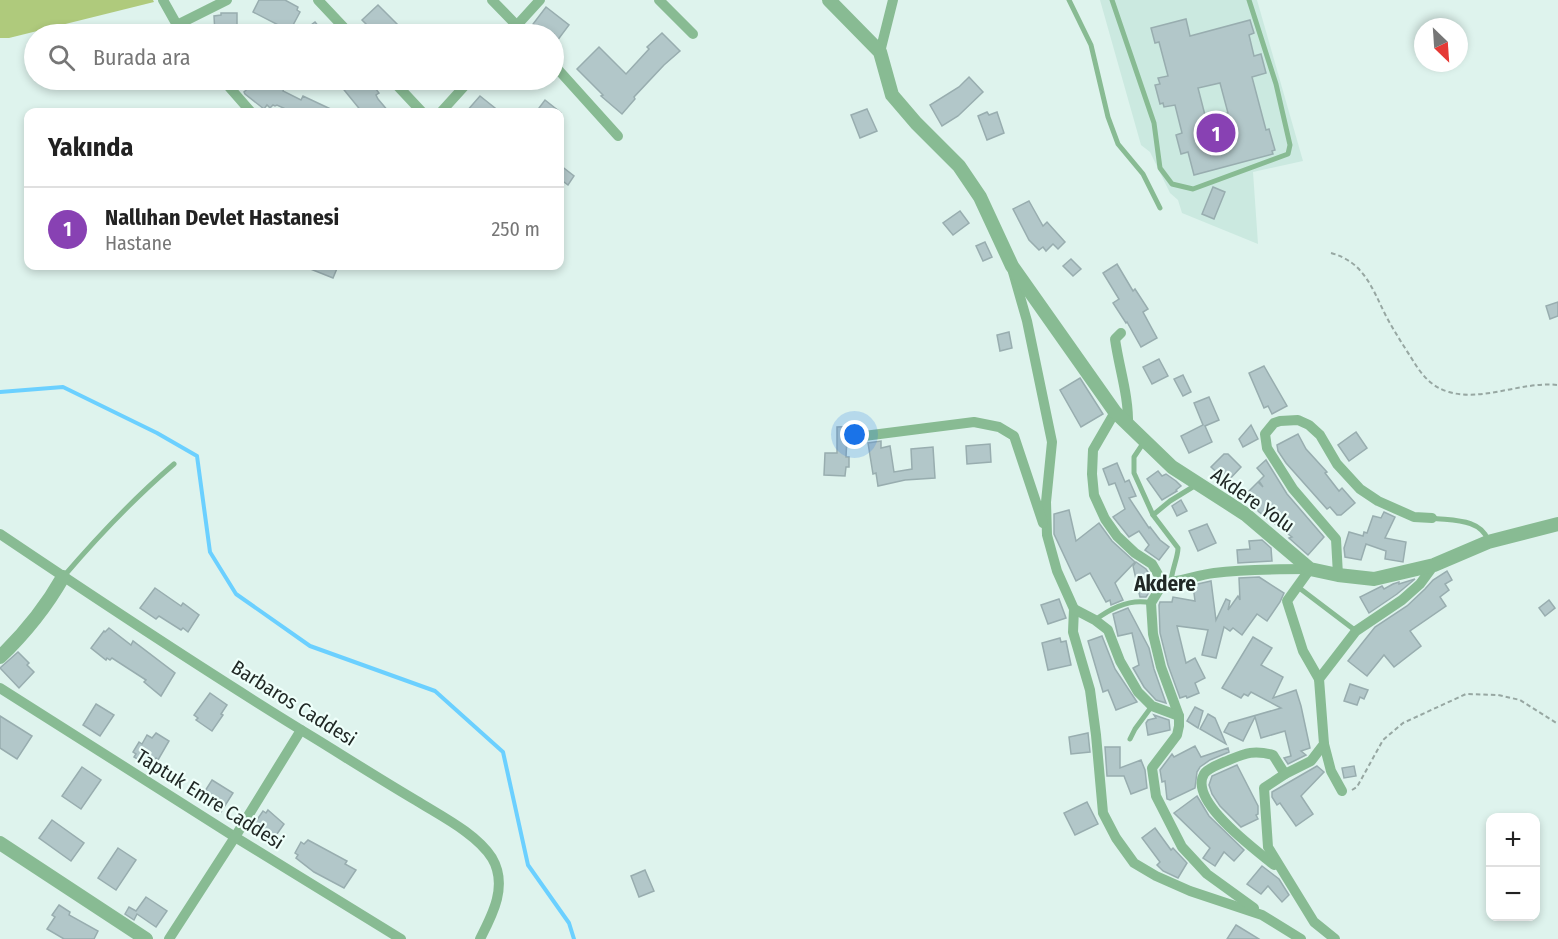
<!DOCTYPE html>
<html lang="tr">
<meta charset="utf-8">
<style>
:root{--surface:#fff;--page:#f6f6f6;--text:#222;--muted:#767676;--line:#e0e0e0;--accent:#8841b3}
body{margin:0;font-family:"Fira Sans Condensed",sans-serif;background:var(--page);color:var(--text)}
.controls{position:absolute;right:18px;bottom:18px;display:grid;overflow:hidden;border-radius:12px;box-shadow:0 3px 9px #0003}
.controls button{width:54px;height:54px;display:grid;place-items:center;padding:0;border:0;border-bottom:2px solid var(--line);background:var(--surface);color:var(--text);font:30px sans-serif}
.compass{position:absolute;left:1414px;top:18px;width:54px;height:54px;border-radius:50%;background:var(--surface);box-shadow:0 3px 9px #0003;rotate:155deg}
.you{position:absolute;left:855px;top:435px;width:21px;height:21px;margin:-15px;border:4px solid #fff;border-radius:50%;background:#1a73e8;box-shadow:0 0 0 9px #1a73e833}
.badge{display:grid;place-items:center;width:39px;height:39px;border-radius:50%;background:var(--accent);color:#fff;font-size:20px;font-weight:700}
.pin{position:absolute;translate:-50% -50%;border:3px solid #fff;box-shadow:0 2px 6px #0006}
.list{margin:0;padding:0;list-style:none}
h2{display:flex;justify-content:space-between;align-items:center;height:78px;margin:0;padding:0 24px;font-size:26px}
h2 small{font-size:20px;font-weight:400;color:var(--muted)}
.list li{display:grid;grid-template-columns:39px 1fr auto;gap:18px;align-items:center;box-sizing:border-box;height:84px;padding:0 24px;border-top:2px solid var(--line)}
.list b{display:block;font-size:22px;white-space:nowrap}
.list p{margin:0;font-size:20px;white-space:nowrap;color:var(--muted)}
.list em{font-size:20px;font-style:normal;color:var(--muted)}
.icon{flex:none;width:33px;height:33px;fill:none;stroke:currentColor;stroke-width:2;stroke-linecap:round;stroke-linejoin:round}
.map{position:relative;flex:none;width:1558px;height:939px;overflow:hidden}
.search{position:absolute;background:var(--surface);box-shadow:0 3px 9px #0003;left:24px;top:24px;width:540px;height:66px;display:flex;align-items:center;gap:15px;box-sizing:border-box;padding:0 21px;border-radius:33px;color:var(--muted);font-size:22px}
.panel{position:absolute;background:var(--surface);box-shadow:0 3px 9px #0003;left:24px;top:108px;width:540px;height:162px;border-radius:12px}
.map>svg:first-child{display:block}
.built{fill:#cbe9e0}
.park{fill:#afca7c}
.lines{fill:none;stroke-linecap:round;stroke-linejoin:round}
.stream{stroke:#6bd0ff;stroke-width:4}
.building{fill:#b2c7c9;stroke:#98adaf;stroke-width:1.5;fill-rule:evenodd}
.path{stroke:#97a7a2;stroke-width:2;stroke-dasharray:4.5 3;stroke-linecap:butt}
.service{stroke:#88bb93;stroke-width:5}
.minor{stroke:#88bb93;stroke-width:10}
.tertiary{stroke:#88bb93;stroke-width:14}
.labels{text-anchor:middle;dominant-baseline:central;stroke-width:4.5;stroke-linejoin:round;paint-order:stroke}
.street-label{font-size:20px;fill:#202825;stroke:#eefffa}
.neighbourhood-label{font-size:21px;font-weight:bold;fill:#202825;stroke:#eefffa}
</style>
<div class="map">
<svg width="1558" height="939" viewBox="0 0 1558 939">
<rect width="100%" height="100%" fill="#def3ed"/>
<path class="built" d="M1100,0H1257L1303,161L1253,172L1258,244L1182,213L1178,200L1170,193L1150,152L1141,145Z"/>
<path class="park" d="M0,0H153L154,2L9,38H0Z"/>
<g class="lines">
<path class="stream" d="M0,392L63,387L157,433L197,456L210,552L236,594L310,646L435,691L503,752L528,865L569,923L574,939"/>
</g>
<g class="building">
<path d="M259,0H285L298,7L297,10L300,12L292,27L288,25L286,29L253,12Z"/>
<path d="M378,5L407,34H376L362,20Z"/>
<path d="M546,7L569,25L554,45V34H546L533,24Z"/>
<path d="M221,13H237V34H215L214,16L221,15Z"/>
<path d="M1186,19L1190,36L1250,20L1254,33L1249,35L1254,56L1261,54L1266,73L1252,77L1266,130L1269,129L1275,150L1272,151L1273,154L1194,175L1188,152L1181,154L1176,135L1182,133L1175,105L1164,107L1163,103L1160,104L1155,85L1160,84L1158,78L1168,76L1159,42L1155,43L1151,28ZM1220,83L1228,113L1206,119L1198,88Z"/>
<path d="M315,22L325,34H299Z"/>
<path d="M662,33L680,51L664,65L634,97L635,99L622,114L601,96L603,95L577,69L599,47L626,74L649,49L647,47Z"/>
<path d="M969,77L983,92L958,116L942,126L930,105L959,87Z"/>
<path d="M233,80H272L284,89L283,91L301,100L303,96L337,112H292L277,105L275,106L273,105L270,108L267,105L264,109L245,94L244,92L246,90Z"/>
<path d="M336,80H369L379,93L376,95L378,99L389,112H362Z"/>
<path d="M480,96L500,112H466Z"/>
<path d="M545,100L560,112H536Z"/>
<path d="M867,109L877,131L860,138L851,115Z"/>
<path d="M987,112L989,115L997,112L1004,133L987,140L978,116Z"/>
<path d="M560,165L574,176L568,185L560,179Z"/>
<path d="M1213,187L1225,192L1214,219L1202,214Z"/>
<path d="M1029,201L1043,226L1047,222L1065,242L1058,249L1053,244L1046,251L1043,247L1039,250L1029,240L1013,209Z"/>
<path d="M960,211L969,223L953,235L943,223Z"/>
<path d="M985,242L992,257L983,261L976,246Z"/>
<path d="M1071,259L1081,269L1073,276L1063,266Z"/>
<path d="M1117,264L1133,291L1135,289L1148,309L1143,312L1157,338L1141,347L1127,322L1126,323L1113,303L1119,299L1103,273Z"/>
<path d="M303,266H338L333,278Z"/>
<path d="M1558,302V316L1550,319L1546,306Z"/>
<path d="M1009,332L1012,348L1000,351L997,335Z"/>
<path d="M1159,359L1168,376L1152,384L1143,367Z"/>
<path d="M1264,366L1287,406L1272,414L1268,406L1264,408L1249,373Z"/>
<path d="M1183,375L1191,392L1183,396L1174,379Z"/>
<path d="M1080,378L1103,414L1081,427L1060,390Z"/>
<path d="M1209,397L1219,420L1205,426L1212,442L1189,453L1181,436L1203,425L1194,403Z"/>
<path d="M1251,425L1258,439L1243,447L1239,439Z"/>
<path d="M860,426L857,436L847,437L846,457H849V467H846L845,476L824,475L825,453H837V427Z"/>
<path d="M1356,432L1367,448L1349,461L1338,445Z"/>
<path d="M1298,434L1306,449L1327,472L1325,473L1339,491L1342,488L1355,503L1341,515H1337L1330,507L1327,509L1286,463L1278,451L1277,445Z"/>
<path d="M881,441V448L890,446L894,472L912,469L911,449L933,447L935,478L905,480L878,486L876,473L873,474L868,443Z"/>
<path d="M990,444L991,462L967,464L966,446Z"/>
<path d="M1224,454H1228L1241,467L1227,482L1211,467Z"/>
<path d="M1266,460L1287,494L1324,537L1308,555L1289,538L1292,537L1259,512L1244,496L1258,482L1263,487L1259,481L1264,476L1257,468Z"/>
<path d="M1117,463L1125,482L1129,480L1136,496L1129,498L1149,528L1150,527L1160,540L1169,547L1159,560L1145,550L1149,545L1139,531L1129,537L1113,517L1125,509L1115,483L1109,485L1103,469Z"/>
<path d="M1158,471L1162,476L1166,474L1176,481L1181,486L1176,490L1177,491L1162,500L1147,479Z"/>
<path d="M1181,500L1187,511L1177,516L1172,506Z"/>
<path d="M1069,510L1076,541L1099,523L1112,541L1135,562L1115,583L1123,600L1111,605L1110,600L1106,602L1090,573L1076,581L1054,534V514Z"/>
<path d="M1384,512L1395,517L1385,538L1406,542L1403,562L1385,559L1386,551L1366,544L1361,560L1345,557L1344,548L1349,532L1363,536L1364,532L1367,533L1373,516L1381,518Z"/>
<path d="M1207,524L1216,543L1198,551L1189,531Z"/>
<path d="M1262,540L1271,548L1272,561L1238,563L1237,550L1250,549L1249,541Z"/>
<path d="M1136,562L1146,569L1150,575L1153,586L1146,597H1140L1133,566Z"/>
<path d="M1447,571L1452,580L1445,584L1449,590L1440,597L1446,606L1410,631L1421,646L1394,667L1384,655L1367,676L1348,661L1375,627L1407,606L1425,589L1433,580Z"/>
<path d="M1259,577L1284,593L1280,602L1267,621L1257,614L1242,635L1233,628L1230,631L1224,627L1216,658L1202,655L1208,630L1177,626L1186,663L1195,658L1205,678L1195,683L1199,693L1187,698L1186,696L1180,698L1168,665L1160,633L1159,605L1160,602H1172L1173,597L1195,601L1193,585L1211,581L1216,620L1226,599L1230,601L1228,610L1238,596L1240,600L1239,578Z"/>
<path d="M1415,579L1397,594L1369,613L1360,597L1382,586L1384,589L1393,584L1399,582V584Z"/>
<path d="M155,588L181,606L183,603L199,615L188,632L183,628L181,630L159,616L156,619L140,608Z"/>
<path d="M1059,599L1066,618L1048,624L1041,605Z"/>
<path d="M1549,600L1555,608L1545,616L1539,608Z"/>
<path d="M1128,608L1149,648L1154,669L1166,703L1156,700L1144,687L1133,668L1139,665L1132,633L1118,636L1113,614Z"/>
<path d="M109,628L131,645L133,641L175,673L161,696L144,682L146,680L112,658L110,660L107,658L106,660L91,648L104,631L105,632Z"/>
<path d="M1102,636L1115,669L1137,702L1116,710L1108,690L1103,692L1088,641Z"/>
<path d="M1253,637L1272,648L1261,665L1283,677L1273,698L1296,690L1301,706L1310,748L1301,751L1306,755L1288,764L1284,758L1291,756L1285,731L1261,738L1255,717L1243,741L1224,732L1229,723L1281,708L1251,692L1248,696L1244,694L1241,698L1222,688Z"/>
<path d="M1060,638L1061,642L1066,641L1071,665L1048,670L1042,643Z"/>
<path d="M18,652L29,663L27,665L34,672L19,688L0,668Z"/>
<path d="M1350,684L1368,690L1364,699L1360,697L1357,705L1344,701Z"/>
<path d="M210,693L227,705L221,714L223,715L212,731L196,720L198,718L194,715Z"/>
<path d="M96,704L114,715L100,736L83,725Z"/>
<path d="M1195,707L1203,711L1198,728L1187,721Z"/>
<path d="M1208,714L1215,718L1226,744L1200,729Z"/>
<path d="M1154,715L1169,720L1170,730L1148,735L1146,723L1148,720L1156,718Z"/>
<path d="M0,716L32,736L17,759L0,748Z"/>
<path d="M156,733L169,741L158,760L156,758L152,765L147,762L146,764L134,757L136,754L133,752L139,742L142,744L147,735L152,738Z"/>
<path d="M1088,733L1090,752L1071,754L1069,737Z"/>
<path d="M1195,746L1201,757L1228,748L1229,752L1210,760L1200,767L1197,772L1195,788L1170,800L1167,799L1165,781L1162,782L1160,770L1172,754L1174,757Z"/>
<path d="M1105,747H1120V768L1141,760L1145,770L1147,788L1131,794L1124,776H1107Z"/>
<path d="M1237,765L1258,806V814L1256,815L1258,819L1241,827L1220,806L1212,794L1209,785L1212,776Z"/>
<path d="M1317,766L1324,772L1301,796L1313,814L1296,826L1280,803L1277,805L1272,797V792Z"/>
<path d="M1354,766L1356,776L1344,778L1342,768Z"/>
<path d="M82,767L101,780L81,809L62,796Z"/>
<path d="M212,780L233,793L221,812L200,799Z"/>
<path d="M1197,796L1209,816L1244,850L1234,861L1224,852L1215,866L1203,858L1210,848L1174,813Z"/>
<path d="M1087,802L1098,824L1075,835L1064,813Z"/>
<path d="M268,810L284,824L272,841L266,837L264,839L250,830L263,811L266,813Z"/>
<path d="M52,820L84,843L71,861L39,838Z"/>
<path d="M1155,828L1171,850L1173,848L1187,863L1178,878L1163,871L1157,865L1160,862L1142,838Z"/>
<path d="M308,840L347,861L345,864L356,870L344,888L314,872L296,858L298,855L295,853L301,842L304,844Z"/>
<path d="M118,848L136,860L116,890L98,878Z"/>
<path d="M1262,866L1279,879L1289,895L1282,902L1268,886L1261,894L1247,884Z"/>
<path d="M645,870L654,891L639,897L631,876Z"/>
<path d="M146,897L167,911L156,927L137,914L134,920L125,914L129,907L136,911Z"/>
<path d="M59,905L70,912L69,915L98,931L94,939H64L47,929L55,917L52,915Z"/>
<path d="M1236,925L1259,939H1227Z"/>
</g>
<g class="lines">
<g class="path">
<path d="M1331,253C1364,262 1372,288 1386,316C1394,331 1403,345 1412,359C1421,374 1431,387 1449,392C1482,402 1523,381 1558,385"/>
<path d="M1352,790L1357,787L1383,740L1403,723L1466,694L1498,695L1520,700L1558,724"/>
</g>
<g class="service">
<path d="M1069,0L1091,45L1108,117L1118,144L1143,174L1160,208"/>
<path d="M1112,0L1154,123L1160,168L1172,184L1193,189L1288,154L1290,145L1276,84L1249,0"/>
<path d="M1144,442L1134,457V473L1153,515L1178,548C1178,558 1171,571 1171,583"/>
<path d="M1153,515L1170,501L1196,485"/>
<path d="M1432,518C1451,521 1480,518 1488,540"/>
<path d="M64,576C100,534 132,500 174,464"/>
<path d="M1298,587L1356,631"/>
<path d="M1095,620C1111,608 1131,598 1151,603"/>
<path d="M1130,739L1135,729L1152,706"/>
</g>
<g class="minor">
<path d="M163,0L177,25L185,34"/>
<path d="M318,0L350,34"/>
<path d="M492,0L525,34"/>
<path d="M659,0L693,34"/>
<path d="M177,25L227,0"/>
<path d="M509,34L540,0"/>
<path d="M880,52L893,0"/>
<path d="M554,65L618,136"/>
<path d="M223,80L251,112"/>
<path d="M392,80L422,112"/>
<path d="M441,112L470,80"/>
<path d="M1013,272L1027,321L1052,442L1046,502L1047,535L1057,571L1074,609L1073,632L1090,690L1096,735L1103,813L1116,838L1134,863L1156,876L1190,891L1262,915L1301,939"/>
<path d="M1121,333L1115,339C1119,368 1129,396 1128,426"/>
<path d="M1115,412L1093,450L1092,474L1094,495L1105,519L1117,536L1135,553L1152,564L1163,583L1151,603L1153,634L1161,667L1179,716V726L1177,735L1152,768L1156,796L1182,847L1207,874L1254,908"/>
<path d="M864,436L974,422L999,427L1014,436L1043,523"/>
<path d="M0,534C104,604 209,674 316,739C350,760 383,781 417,801C441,816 477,834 492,858C508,885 493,914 480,939"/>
<path d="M1310,569L1287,601L1303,651L1319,679"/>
<path d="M1338,575L1336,539L1293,489L1267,448L1265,434L1274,423L1280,421L1298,420L1309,425L1320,435L1337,464L1360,489L1378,501L1414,517L1432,518"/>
<path d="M1163,583C1181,582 1197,575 1214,573C1246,569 1278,569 1310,569"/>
<path d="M1074,609L1095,620L1108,630L1120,661L1138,692L1152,706L1179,716"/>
<path d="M0,688L235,837L401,939"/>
<path d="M1324,744L1331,771L1342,791"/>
<path d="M1274,865C1256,850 1188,801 1204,774C1208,768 1218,765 1224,762C1244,754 1252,749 1273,755L1285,774"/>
<path d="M169,939L235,837L301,730"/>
<path d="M1335,939L1314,922L1268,847L1264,788L1285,774L1311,761L1324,744L1319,679L1356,631L1402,600L1420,584L1434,565"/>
</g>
<g class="tertiary">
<path d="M829,0L880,52L892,95L916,123L959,166L980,197L1012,266L1115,412L1172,467L1245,514L1310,569L1338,575L1374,579L1434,565L1488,542L1558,524"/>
<path d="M0,657C25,633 46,607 63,577"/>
<path d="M0,843L146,939"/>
</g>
</g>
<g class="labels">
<g class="street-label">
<text transform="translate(1253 500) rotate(35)">Akdere Yolu</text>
<text transform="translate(294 703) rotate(32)">Barbaros Caddesi</text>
<text transform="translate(210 799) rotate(32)">Taptuk Emre Caddesi</text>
</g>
<g class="neighbourhood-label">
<text x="1165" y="584">Akdere</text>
</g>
</g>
</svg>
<div class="controls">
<button>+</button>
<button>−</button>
</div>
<svg class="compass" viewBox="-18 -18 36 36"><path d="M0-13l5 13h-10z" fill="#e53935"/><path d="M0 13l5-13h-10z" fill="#767676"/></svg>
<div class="you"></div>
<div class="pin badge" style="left:1216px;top:133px">1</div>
<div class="search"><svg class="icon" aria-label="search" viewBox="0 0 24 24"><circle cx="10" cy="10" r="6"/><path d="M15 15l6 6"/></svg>Burada ara</div>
<section class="panel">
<h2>Yakında<small></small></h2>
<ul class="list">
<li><span class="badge">1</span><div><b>Nallıhan Devlet Hastanesi</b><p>Hastane</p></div><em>250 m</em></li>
</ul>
</section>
</div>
